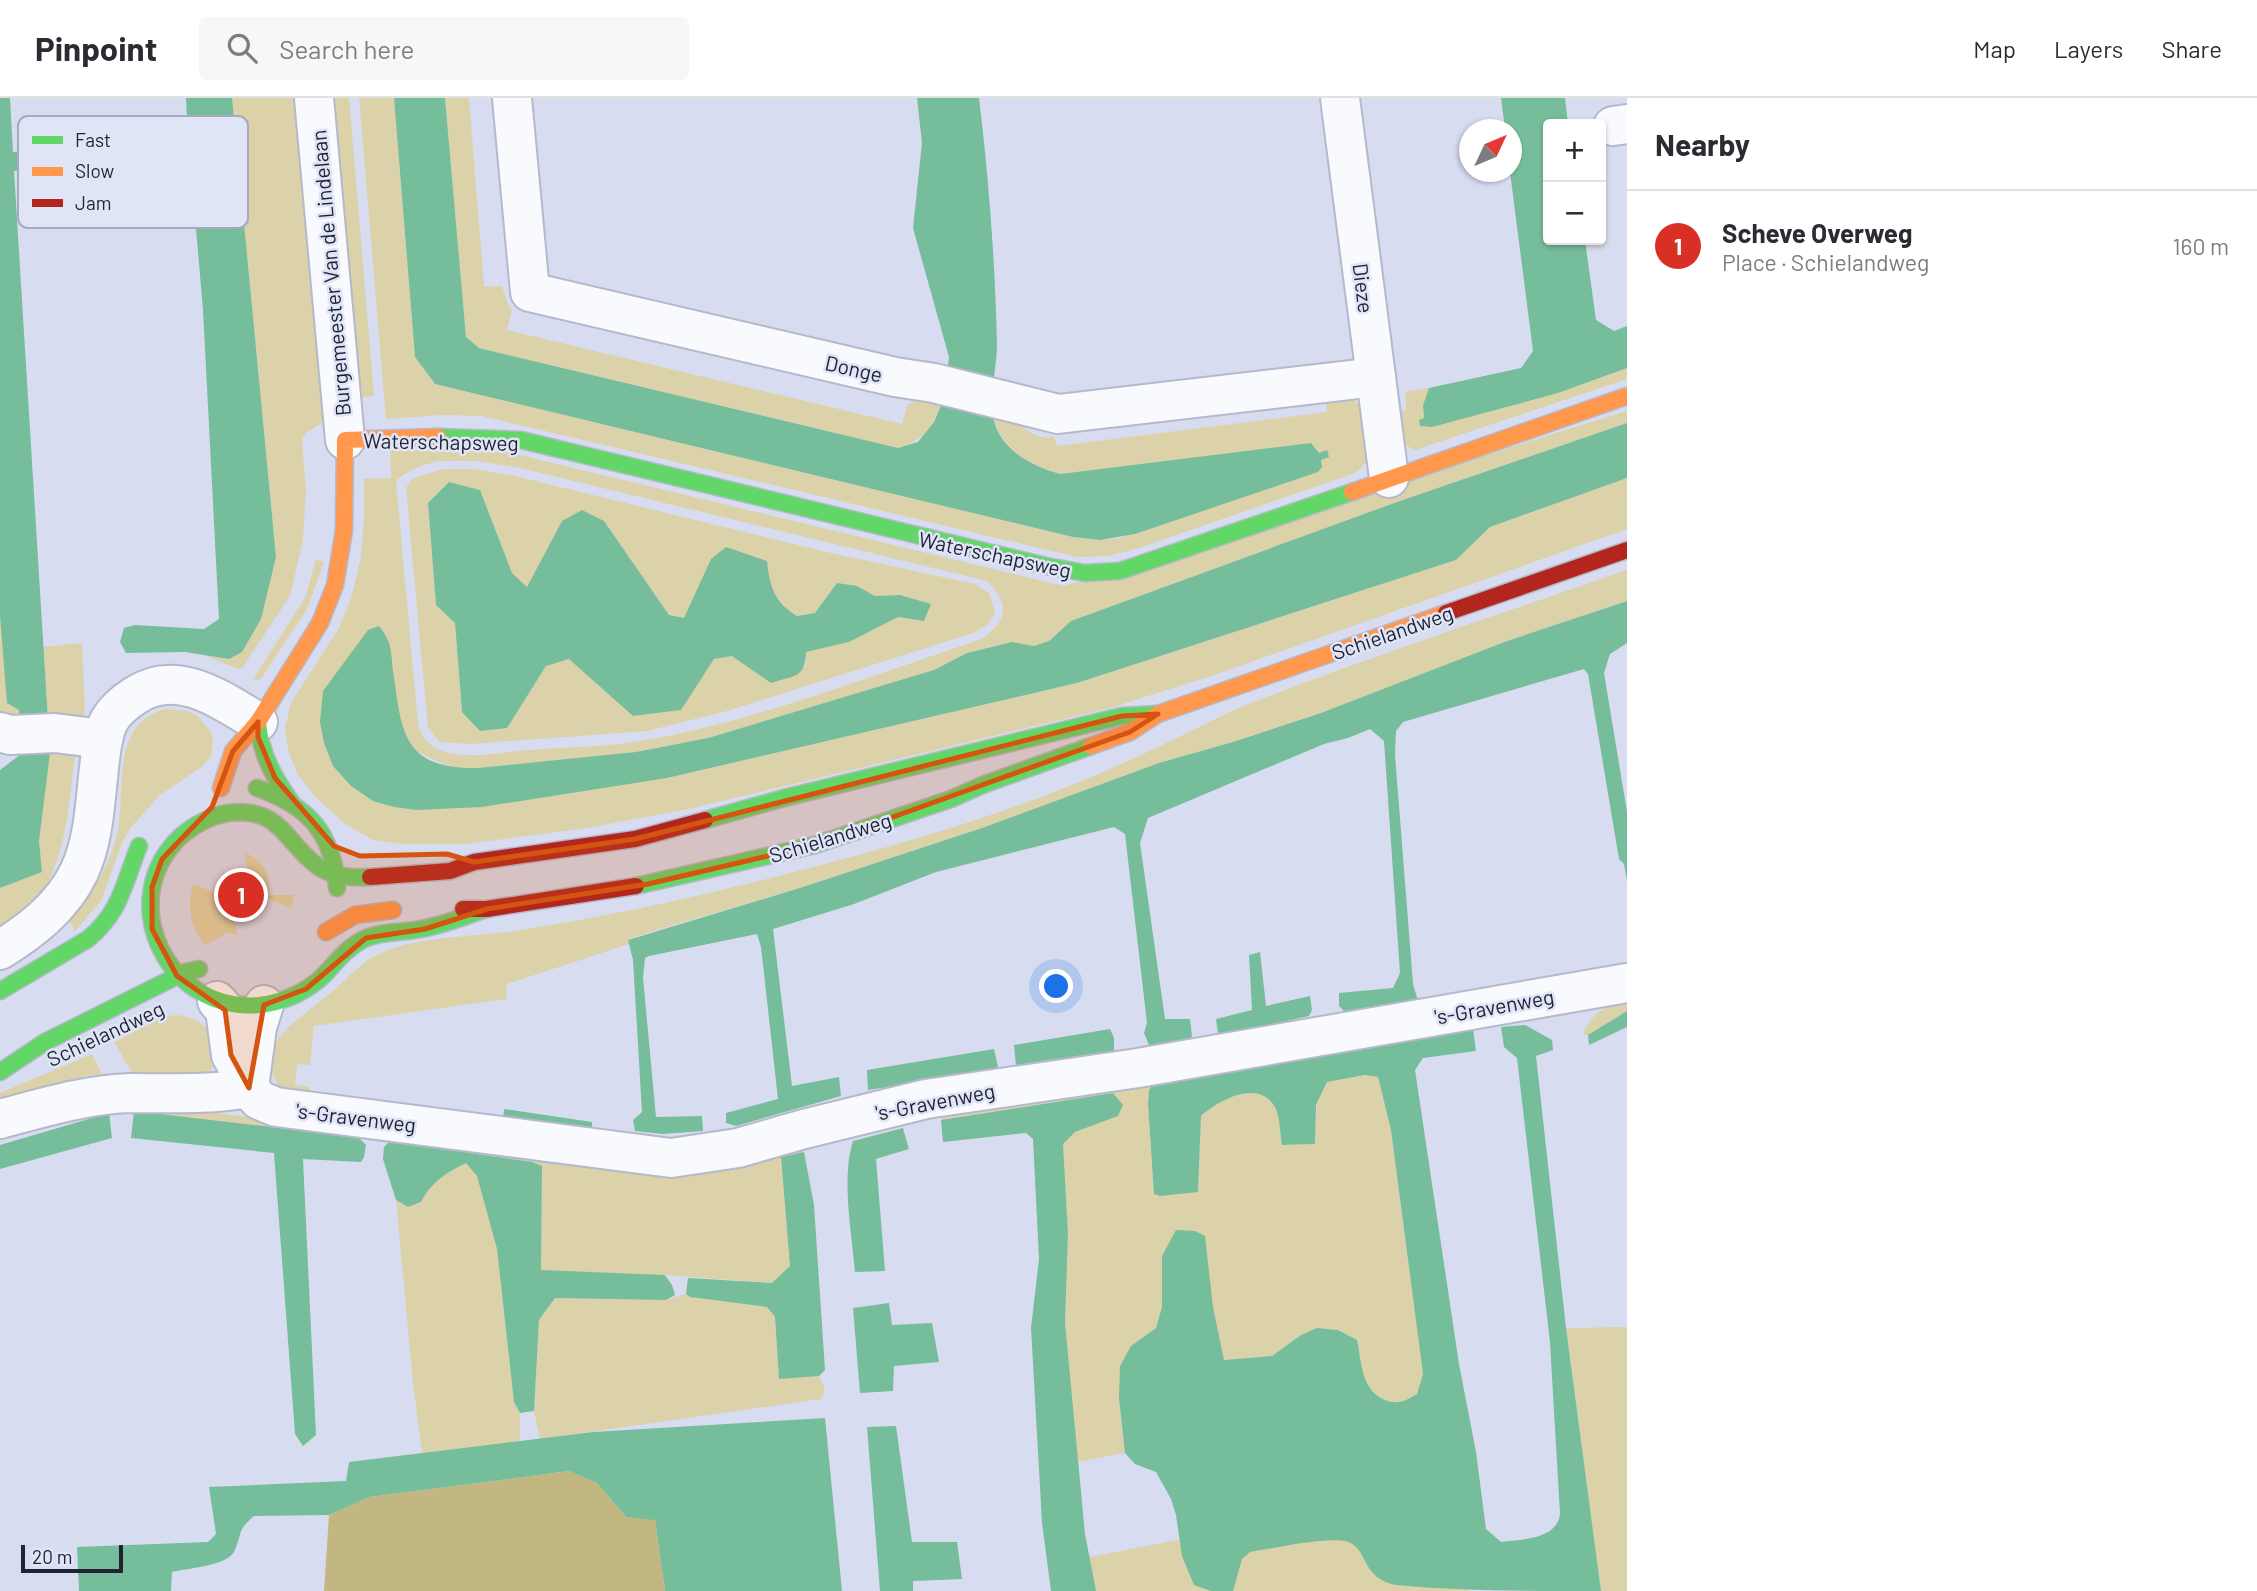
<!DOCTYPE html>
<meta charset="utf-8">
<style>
:root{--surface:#fff;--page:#f7f7f7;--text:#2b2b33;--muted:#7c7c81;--line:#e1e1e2;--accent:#d93025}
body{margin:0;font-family:Barlow,sans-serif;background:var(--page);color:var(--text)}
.controls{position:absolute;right:21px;top:21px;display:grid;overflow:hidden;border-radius:7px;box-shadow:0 2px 5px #0004}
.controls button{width:63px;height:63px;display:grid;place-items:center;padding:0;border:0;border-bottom:2px solid var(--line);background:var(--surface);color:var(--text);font:35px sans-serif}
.compass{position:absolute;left:1459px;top:21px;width:63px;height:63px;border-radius:50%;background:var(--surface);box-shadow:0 2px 5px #0004;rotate:46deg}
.scale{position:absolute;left:21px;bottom:18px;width:102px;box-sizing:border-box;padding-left:7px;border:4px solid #1f2233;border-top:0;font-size:19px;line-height:24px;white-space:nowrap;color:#1f2233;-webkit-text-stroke:5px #dfe4f7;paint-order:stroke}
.you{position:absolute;left:1057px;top:889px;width:24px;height:24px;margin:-18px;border:5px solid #fff;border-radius:50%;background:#1a73e8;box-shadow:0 0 0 10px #1a73e833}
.badge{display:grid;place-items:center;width:46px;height:46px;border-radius:50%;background:var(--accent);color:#fff;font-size:23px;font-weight:700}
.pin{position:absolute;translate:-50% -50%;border:4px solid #fff;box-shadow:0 2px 7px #0006}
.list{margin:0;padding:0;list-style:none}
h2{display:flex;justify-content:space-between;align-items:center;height:91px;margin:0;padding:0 28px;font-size:30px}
h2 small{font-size:23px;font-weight:400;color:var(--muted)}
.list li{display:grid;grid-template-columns:46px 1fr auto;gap:21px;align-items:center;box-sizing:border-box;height:112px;padding:0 28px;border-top:2px solid var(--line)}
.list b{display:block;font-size:26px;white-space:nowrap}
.list p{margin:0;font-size:23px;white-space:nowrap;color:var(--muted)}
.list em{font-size:23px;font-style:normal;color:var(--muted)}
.icon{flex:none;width:38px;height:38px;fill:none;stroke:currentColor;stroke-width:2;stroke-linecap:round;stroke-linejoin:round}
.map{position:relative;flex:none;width:1627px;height:1493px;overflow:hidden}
header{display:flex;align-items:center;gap:42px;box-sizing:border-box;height:98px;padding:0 35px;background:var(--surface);border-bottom:2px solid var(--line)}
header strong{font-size:33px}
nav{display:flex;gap:38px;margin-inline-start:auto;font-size:24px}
.search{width:490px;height:63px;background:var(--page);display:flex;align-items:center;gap:18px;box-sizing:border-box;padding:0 24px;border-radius:7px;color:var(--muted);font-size:26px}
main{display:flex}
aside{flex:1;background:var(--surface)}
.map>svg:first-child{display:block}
.green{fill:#dcd2a9;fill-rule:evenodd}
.forest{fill:#c3b781}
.water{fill:#76bd9b}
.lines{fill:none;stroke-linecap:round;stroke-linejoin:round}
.street-casing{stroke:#b5b9cb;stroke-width:42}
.fast-casing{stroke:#b5b9cb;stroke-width:19}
.slow-casing{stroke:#b5b9cb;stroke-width:19}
.jam-casing{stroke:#b5b9cb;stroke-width:19}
.street{stroke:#f9fafd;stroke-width:38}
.fast{stroke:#63d668;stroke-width:16}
.slow{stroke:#ff974d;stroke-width:16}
.jam{stroke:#b3261e;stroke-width:16}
.marked{fill:#d45410;fill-opacity:0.2;stroke:#d45410;stroke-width:5;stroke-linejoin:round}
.labels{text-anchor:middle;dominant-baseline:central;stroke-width:5;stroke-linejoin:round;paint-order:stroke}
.street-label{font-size:21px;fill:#1f2233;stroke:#dfe4f7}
.key{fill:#dfe4f7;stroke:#a5aabc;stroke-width:2}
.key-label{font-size:19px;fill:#1f2233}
</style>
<header>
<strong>Pinpoint</strong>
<div class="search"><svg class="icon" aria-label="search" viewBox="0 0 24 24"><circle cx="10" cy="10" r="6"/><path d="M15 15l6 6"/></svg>Search here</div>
<nav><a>Map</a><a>Layers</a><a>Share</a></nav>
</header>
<main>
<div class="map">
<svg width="1627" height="1493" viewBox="0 0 1627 1493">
<rect width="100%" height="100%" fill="#d8dcf0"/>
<g class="green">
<path d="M232,0H300L325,319L320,326L306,335L302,342L306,391L303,442L290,498L242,570L238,571L203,557L229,561L276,459Z"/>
<path d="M331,0H349L374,298L358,300Z"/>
<path d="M359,0H394L415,259L435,286L1073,439L1100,442L1121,440L1320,362L1327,353L1319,355L1311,345L1060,376C1028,367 997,348 993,313C1001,316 1012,320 1019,326C1028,334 1040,342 1054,339L1057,348L1327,314L1326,300C1337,300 1349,298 1358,305C1366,313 1371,342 1370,353C1369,363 1363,369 1355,375L1139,450L1108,458L1077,459L482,318L441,317L386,321Z"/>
<path d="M445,0H469L484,189L502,188L507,204L512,211L507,232L902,326L907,308L922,296L944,300C932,328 928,341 898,350L479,250L466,239Z"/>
<path d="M1627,270V281L1415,352L1403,346L1395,314L1406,312L1405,294L1429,290L1423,307L1424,320L1558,295Z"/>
<path d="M1627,313V325L1397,404L1071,523L1049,543L1034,549L1012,544L967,555L934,572L708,640L636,654L478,670H460L443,666L416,653L406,641L400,623L324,645C341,691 369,706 416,712L667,680L1077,585L1456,462L1490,429L1627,380V431L1217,576L1110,610L689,711L587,730L466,746H402L373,742L344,725L315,699L297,675L288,652L285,630L291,605L339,530L351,501L361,459L364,421V381L391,380L390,352L507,354L1064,488ZM439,363H477L520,370L987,483C1010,506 1008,522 982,541C870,578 757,623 641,643C604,649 566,649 529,652C494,654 429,672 418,626L396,383C409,371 422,367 439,363Z"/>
<path d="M442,371H475L515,378L831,455L975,486L989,495L995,515L988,526L973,535L727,613L647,633L471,646L440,644L428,630L406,390L413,380ZM449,384L480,392L512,475L527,489L562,423H604L668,517L684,521L711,461L770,489L787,511L797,518L815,515L857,488L875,498L900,497L924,523L898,519L849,544L805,554L806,569L732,558L714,561L680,612L633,618L570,561L546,568L507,630L462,614L455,525L436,507L428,405Z"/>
<path d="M316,462L324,464L307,511L263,578L259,582L253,581L305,500Z"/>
<path d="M1627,472V503L1507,543L1321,615L1233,644L1159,665L982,730L803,789L643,836L628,842L629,846L507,886L506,901L314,928L310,967L297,966L295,987L310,989L308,1000L286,997C245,951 294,925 327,898C343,886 355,869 373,859C414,837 469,840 514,833C619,817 729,792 832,764C904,745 979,723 1049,696C1096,678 1142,657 1187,635C1210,624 1232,612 1256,603C1378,556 1503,515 1627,472Z"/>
<path d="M0,518L19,611V621L6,623L0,615Z"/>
<path d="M82,545L85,616L79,620L48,622L43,549Z"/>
<path d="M165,611L187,613L198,618L211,634L213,642L211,658L203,668L160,697L132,728L123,742L101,803L75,833L70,824V820C92,797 107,772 116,741C128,696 107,627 165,611Z"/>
<path d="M49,647L69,650L75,658C69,703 67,752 44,792C34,809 15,822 0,833V790L42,774L39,743Z"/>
<path d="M245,755C264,762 271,778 269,797H294L292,810L249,793Z"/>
<path d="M193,786L233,802L237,838L229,834L205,847C190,828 187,810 193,786Z"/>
<path d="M1627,899V913L1588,937H1583C1590,915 1607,908 1627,899Z"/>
<path d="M176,917C185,918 194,920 202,926C218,939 221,966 204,979L135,980L114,944L163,919Z"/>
<path d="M92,956L102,976L83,978L84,988L0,1009V995Z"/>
<path d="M1365,977L1378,979L1391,1032L1423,1276L1417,1296C1405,1303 1398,1307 1385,1302C1361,1292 1362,1265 1357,1242L1338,1232L1317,1230L1301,1237L1272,1258L1224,1262L1213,1209L1162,1158V1209L1156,1230L1131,1248L1119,1300L1125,1355L1077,1364L1065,1225L1068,1136L1063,1046L1075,1034L1118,1018L1112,995L941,1022L944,1013L1154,985L1149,992L1148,1006L1154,1095L1198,1094L1201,1018C1219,1003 1258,980 1275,1009C1280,1018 1280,1036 1282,1047L1314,1046L1317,1006L1327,984Z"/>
<path d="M142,1006L273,1022V1030L134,1013Z"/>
<path d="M429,1048L643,1073L645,1078L676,1076L792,1048L804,1054L781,1059L790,1168L772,1185L665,1177L541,1173L542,1068L532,1064Z"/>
<path d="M466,1065L477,1078L497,1151L514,1304L520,1315V1344L422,1355L413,1285L396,1102L408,1109C426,1092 443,1075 466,1065Z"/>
<path d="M686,1196L690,1199L767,1209L775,1219L779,1280L819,1278L825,1291L821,1301L540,1341L534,1313L539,1222L555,1200L666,1202Z"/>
<path d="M1627,1229V1493H1601L1566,1230Z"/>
<path d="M1313,1415L1470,1493H1063L1060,1465Z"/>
</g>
<path class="forest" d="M569,1373L597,1385L626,1419L655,1421L665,1493H324L329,1417L369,1399Z"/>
<g class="water">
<path d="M0,0H10L13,54L188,42L186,0H232L276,459L261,521L242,554L229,561L185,554L126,555L120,544L124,530L135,527L204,531L219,521L203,212L190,61L14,73L50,655L39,743L42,774L0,790V672L21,656L19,612L7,605L0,518Z"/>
<path d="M394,0H445L466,239L479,250L898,350L918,344L934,324L944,300L949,259L913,130L922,45L917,0H979C989,82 995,163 997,246C997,269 988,304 995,326C1004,354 1034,369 1060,376L1311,345L1319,355L1327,352L1329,359L1321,362L1322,369L1318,374L1135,436L1100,442L1073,439L435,286L415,259Z"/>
<path d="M1501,0H1565L1568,26H1548V142H1585L1596,222L1614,233L1627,228V270L1558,295L1432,329L1420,328L1419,322L1424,320L1423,307L1429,290L1521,270L1533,253L1510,74L1512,32L1505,31Z"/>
<path d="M1627,325V380L1490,429L1456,462L1077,585L667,680L482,709L416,712L394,709L373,703L351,688L333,668L324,645L320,624L323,593L368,532L379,528C392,544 391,553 393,573C402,635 402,671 478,670L636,654L708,640L934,572L967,555L1012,544L1034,548L1049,543L1071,523L1397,404Z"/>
<path d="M449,384L480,392L512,475L527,489L562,423L582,412L604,423L669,517L684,520L711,461L726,449L767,463C770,490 774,503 797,518L815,515L837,485L857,488L875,498L900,497L931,506L924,523L898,519L849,544L806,554C805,581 794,577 771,585L732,558L714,561L681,612L633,618L569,561L546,568L507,630L480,633L462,614L455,525L436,507L428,405Z"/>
<path d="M1627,503V545L1610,556L1604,575L1627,714V783L1624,766L1619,761L1588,576L1584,571L1403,624L1396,633L1395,657L1413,886L1418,903L1344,913L1339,908V895L1393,890L1400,875L1384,643L1370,631L1348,640L1324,646L1148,720L1140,745L1165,921H1190L1192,939L1173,948L1151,952L1144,935L1147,925L1125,736L1114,729L936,774L854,806L773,831L792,988L839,979L841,998L736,1028L726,1025V1015L778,1001L761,849L757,836L649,858L645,860L643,880L656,1019L702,1018L703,1033L663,1036L635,1033L633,1022L642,1014L633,862L628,842L803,789L982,730L1159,665L1233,644L1321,615L1507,543Z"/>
<path d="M1260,854L1266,908L1310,898L1312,912L1309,918L1233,935H1218L1216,921L1252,912L1249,857Z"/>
<path d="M1627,913V929L1589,947L1588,937Z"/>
<path d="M1525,927L1552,942L1553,952L1536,958L1566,1230L1601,1493C1537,1493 1457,1493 1396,1487C1362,1480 1369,1456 1351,1445C1334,1436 1271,1451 1250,1454L1242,1461L1233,1493H1211L1194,1487L1182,1458L1176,1417L1171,1401L1156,1374L1135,1366L1125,1355L1119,1300L1120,1268L1131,1248L1156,1230L1162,1209V1158L1176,1132L1195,1133L1205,1138L1213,1209L1224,1262L1272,1258L1301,1237L1317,1230L1338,1232L1357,1242C1362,1265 1361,1292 1385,1302C1398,1307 1405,1303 1417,1296L1423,1276L1391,1032L1378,979L1365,977L1327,984L1316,1007L1315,1046L1282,1047C1280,1036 1280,1019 1275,1009C1258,980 1218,1003 1201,1018L1198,1094L1160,1098L1154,1096L1148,1006L1149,992L1154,985L1473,931L1476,953L1423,960L1415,972L1459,1266L1476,1354L1486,1431L1501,1444C1521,1441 1557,1442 1560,1416L1550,1244L1517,960L1504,949L1501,929Z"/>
<path d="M1110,931L1114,940V955L1023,971L1016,968L1014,947Z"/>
<path d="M994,951L998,969L985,974L868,992L867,972Z"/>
<path d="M1113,995L1123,1007L1118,1018L1075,1034L1063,1046L1068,1136L1065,1225L1085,1436L1096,1493H1051L1042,1425L1031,1230L1039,1161L1033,1041L1026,1035L943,1044L941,1022Z"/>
<path d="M504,1011L592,1024V1035L503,1023Z"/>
<path d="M134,1013L358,1039L366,1047L364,1059L361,1064L303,1061L316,1337L303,1348L295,1336L274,1055L131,1040Z"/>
<path d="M109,1015L112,1040L0,1071V1047Z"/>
<path d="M903,1030L909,1051L876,1061L885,1173L855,1174C852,1135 841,1080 853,1043Z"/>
<path d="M390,1043L532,1064L542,1068L541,1172L665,1177L672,1187L675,1197L666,1202L555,1200L539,1222L534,1313L520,1315L514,1304L497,1151L477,1078L466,1065C447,1074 430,1085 421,1104L408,1109L396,1102L383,1061L384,1049Z"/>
<path d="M804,1054L814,1107L825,1272L819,1278L779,1281L775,1219L767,1209L690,1199L686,1196L688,1180L772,1185L790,1168L781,1059Z"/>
<path d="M889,1205L892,1227L932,1225L939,1264L894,1268L893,1293L860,1295L853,1210Z"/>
<path d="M825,1320L842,1493H665L655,1422L626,1419L597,1385L569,1373L369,1399L329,1417L254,1418C237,1433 243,1432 235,1452C228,1468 189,1470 172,1474L171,1493H79L77,1449L208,1444L216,1436L209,1389L346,1383L349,1364L593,1334Z"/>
<path d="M896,1328L912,1444H957L962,1481L913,1483V1493H880L867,1329Z"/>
</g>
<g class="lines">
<g class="street-casing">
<g id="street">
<path d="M314,0L345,342"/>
<path d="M512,0L530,194L895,279L934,285L1058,316L1376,279"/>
<path d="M1340,0L1389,380"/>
<path d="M1613,28L1627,26"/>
<path d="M0,634L10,637L55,635L103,641"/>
<path d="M0,852C32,832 62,809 79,774C94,742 95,705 99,670C101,654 102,637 109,623C115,612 125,604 136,597C178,570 221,602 258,624"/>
<path d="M217,903L225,912L231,957L249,990L259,1002L276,1009L671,1060L738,1050L804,1031L926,1001L1138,970L1627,885"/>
<path d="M249,990L257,929L264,907"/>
<path d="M0,1021C42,1010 87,996 131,995C171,995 210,997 249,990"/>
</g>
</g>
<g class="fast-casing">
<g id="fast">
<path d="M438,339L521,342L1046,468L1085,475L1120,473L1352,394"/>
<path d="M258,624C260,655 274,680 292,705"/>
<path d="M257,690C309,708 333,735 337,790"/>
<path d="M705,722L788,699L1122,618L1158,616"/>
<path d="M370,779C353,780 333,779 319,769C285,746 282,708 228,715C210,718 194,727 181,738C113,802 167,915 259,907C281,905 304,895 321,880C335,866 346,850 364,841C382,833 402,835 421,831C444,827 465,818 487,811"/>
<path d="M636,788L815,747L951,701L985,686L1091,648"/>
<path d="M0,893L88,841C121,814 124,785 139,748"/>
<path d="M0,974L45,944L185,874L199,871"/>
</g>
</g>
<g class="slow-casing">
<g id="slow">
<path d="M1352,394L1627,298"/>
<path d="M1091,648L1130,634L1158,616L1446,515"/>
<path d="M221,690L233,653L258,624L320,525L335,487L344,432L345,342L438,339"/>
<path d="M326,834L355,817L393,812"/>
</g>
</g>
<g class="jam-casing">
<g id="jam">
<path d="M1446,515L1627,452"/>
<path d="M370,779L450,773L474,764L635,741L705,722"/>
<path d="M463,811H487L636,788"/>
</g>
</g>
<use href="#street" class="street"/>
<use href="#fast" class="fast"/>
<use href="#slow" class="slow"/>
<use href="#jam" class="jam"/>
</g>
<path class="marked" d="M1158,616L1130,634L815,747L648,786L487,811L425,831L366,840L306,891L264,907L249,990L231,957L225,912L177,878L152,831V789L162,761L212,709L233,653L258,624V639L275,680L334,748L360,758L447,756L474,764L635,741L1122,618Z"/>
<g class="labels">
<g class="street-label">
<text transform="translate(330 175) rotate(-95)">Burgemeester Van de Lindelaan</text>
<text transform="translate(1364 190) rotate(83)">Dieze</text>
<text transform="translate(854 270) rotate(13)">Donge</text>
<text transform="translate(441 343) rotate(1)">Waterschapsweg</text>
<text transform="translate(995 456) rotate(12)">Waterschapsweg</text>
<text transform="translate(1392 534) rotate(-19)">Schielandweg</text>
<text transform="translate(830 739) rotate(-17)">Schielandweg</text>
<text transform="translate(1494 908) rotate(-10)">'s-Gravenweg</text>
<text transform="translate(105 935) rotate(-25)">Schielandweg</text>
<text transform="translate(935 1003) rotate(-11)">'s-Gravenweg</text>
<text transform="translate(356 1019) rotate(7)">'s-Gravenweg</text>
</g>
</g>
<rect x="18" y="18" width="230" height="112" rx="10" class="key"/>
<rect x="32" y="38" width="31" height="8" fill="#63d668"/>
<rect x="32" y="69" width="31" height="9" fill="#ff974d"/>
<rect x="32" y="101" width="31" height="8" fill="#b3261e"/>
<g class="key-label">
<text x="75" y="49">Fast</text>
<text x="75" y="80">Slow</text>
<text x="75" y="112">Jam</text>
</g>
</svg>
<div class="controls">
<button>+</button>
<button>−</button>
</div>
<svg class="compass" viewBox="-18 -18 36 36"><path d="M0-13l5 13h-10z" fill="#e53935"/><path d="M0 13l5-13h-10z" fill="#7c7c81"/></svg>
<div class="scale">20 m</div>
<div class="you"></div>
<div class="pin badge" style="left:241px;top:797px">1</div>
</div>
<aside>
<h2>Nearby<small></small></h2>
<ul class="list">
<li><span class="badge">1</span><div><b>Scheve Overweg</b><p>Place · Schielandweg</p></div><em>160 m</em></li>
</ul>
</aside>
</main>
